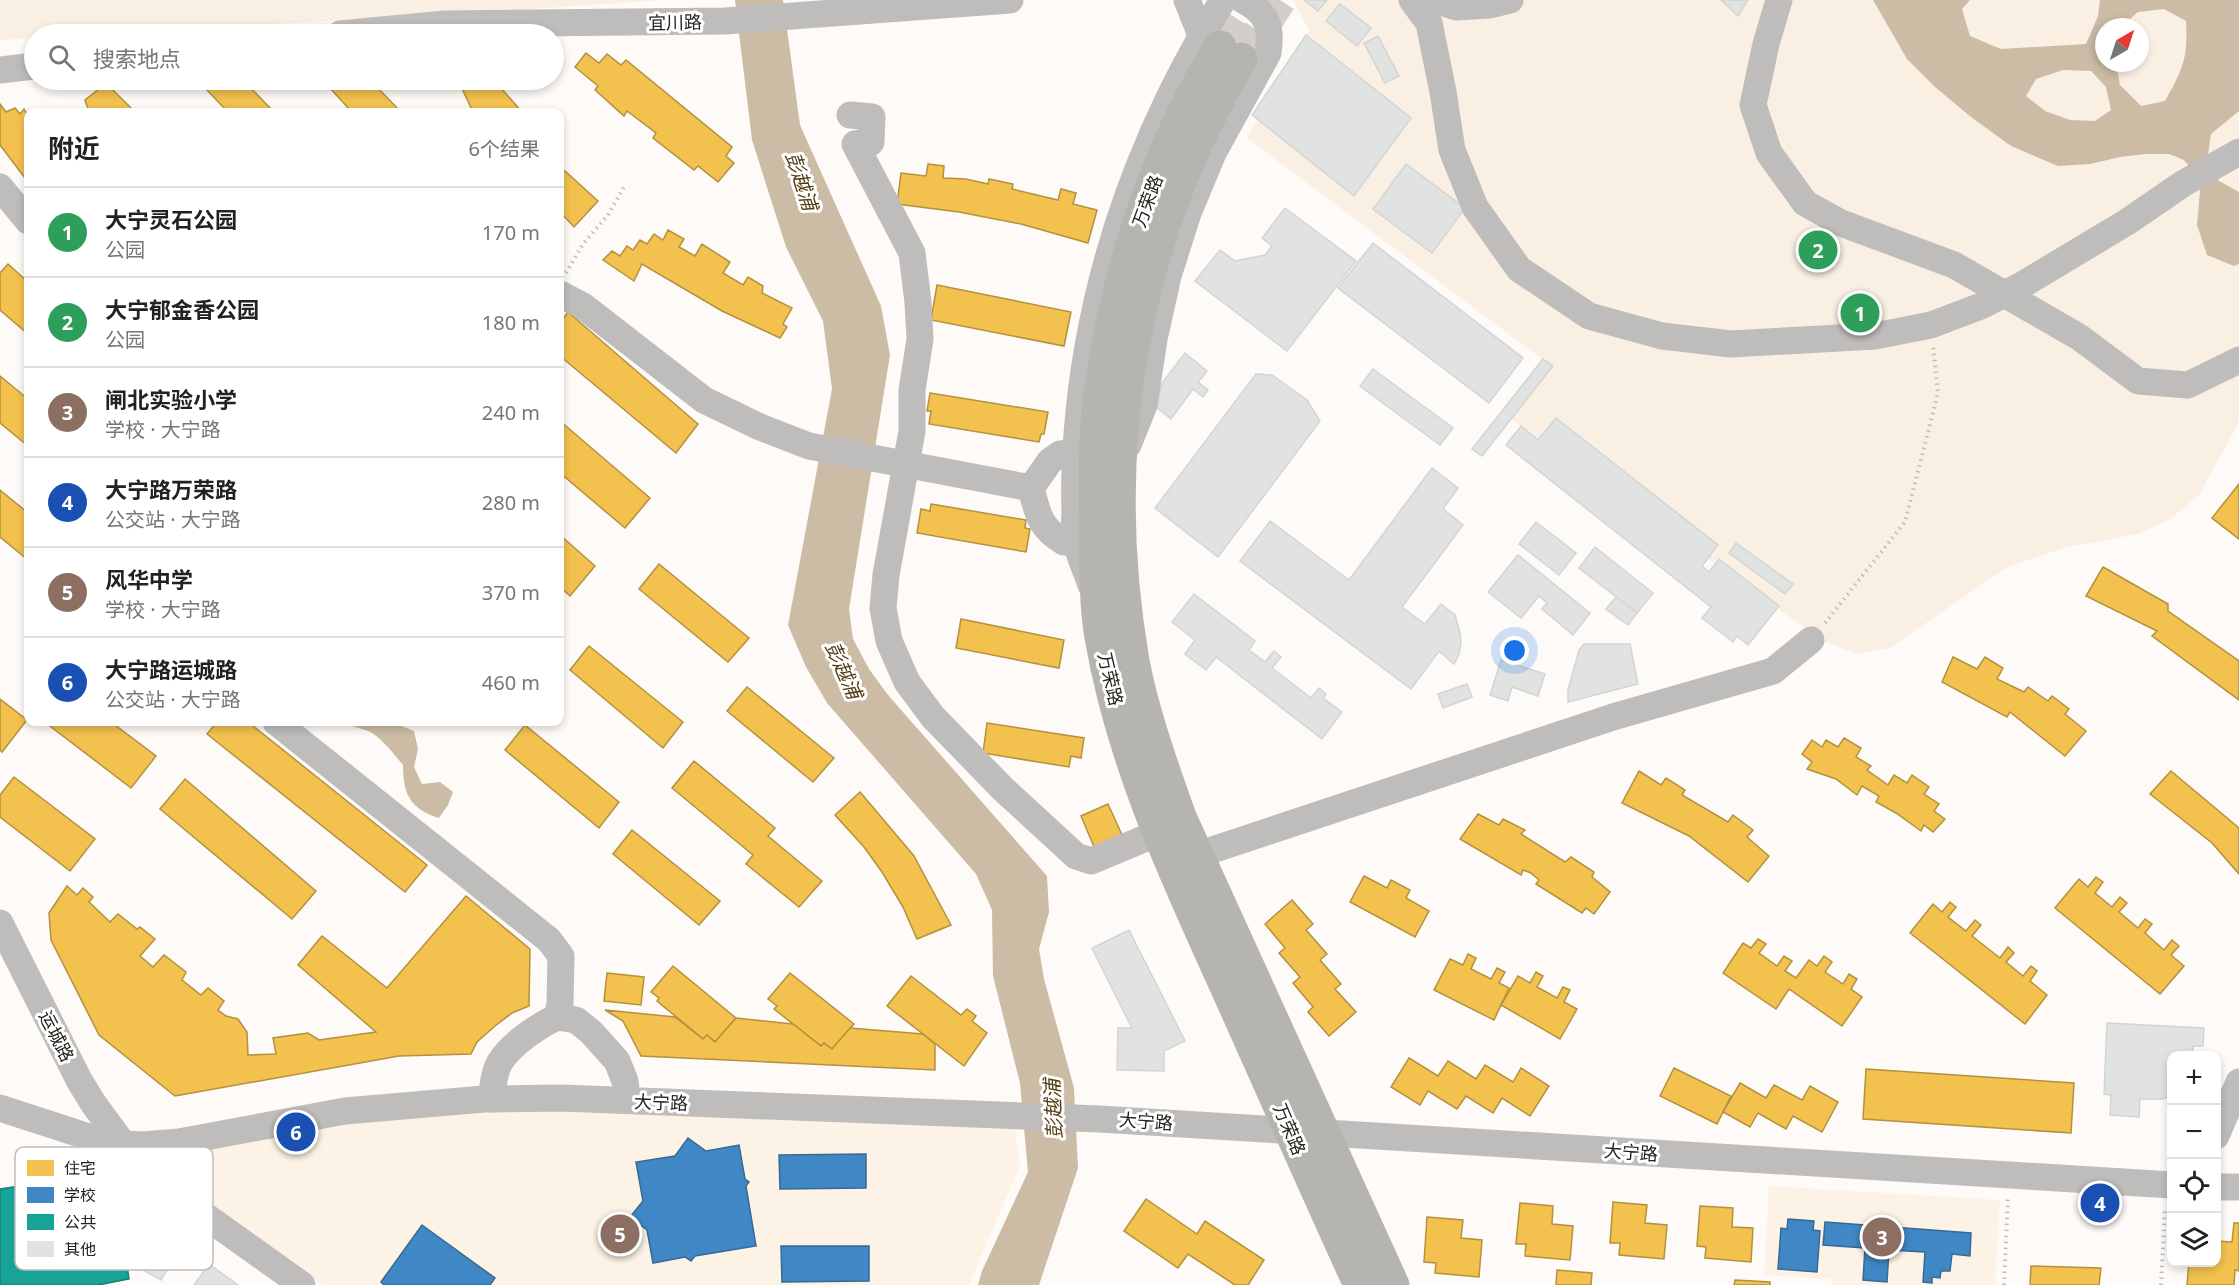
<!DOCTYPE html>
<html lang="zh">
<meta charset="utf-8">
<style>
:root{--surface:#fff;--page:#f2f2f2;--text:#222;--muted:#767676;--line:#e0e0e0;--accent:#ea580c}
body{margin:0;font-family:"Noto Sans","Noto Sans SC",sans-serif;background:var(--page);color:var(--text)}
.controls{position:absolute;right:18px;bottom:18px;display:grid;overflow:hidden;border-radius:12px;box-shadow:0 3px 9px #0003}
.controls button{width:54px;height:54px;display:grid;place-items:center;padding:0;border:0;border-bottom:2px solid var(--line);background:var(--surface);color:var(--text);font:30px sans-serif}
.compass{position:absolute;left:2095px;top:18px;width:54px;height:54px;border-radius:50%;background:var(--surface);box-shadow:0 3px 9px #0003;rotate:39deg}
.you{position:absolute;left:1515px;top:651px;width:21px;height:21px;margin:-15px;border:4px solid #fff;border-radius:50%;background:#1a73e8;box-shadow:0 0 0 9px #1a73e833}
.badge{display:grid;place-items:center;width:39px;height:39px;border-radius:50%;background:var(--accent);color:#fff;font-size:20px;font-weight:700}
.pin{position:absolute;translate:-50% -50%;border:3px solid #fff;box-shadow:0 2px 6px #0006}
.list{margin:0;padding:0;list-style:none}
h2{display:flex;justify-content:space-between;align-items:center;height:78px;margin:0;padding:0 24px;font-size:26px}
h2 small{font-size:20px;font-weight:400;color:var(--muted)}
.list li{display:grid;grid-template-columns:39px 1fr auto;gap:18px;align-items:center;box-sizing:border-box;height:90px;padding:0 24px;border-top:2px solid var(--line)}
.list b{display:block;font-size:22px;white-space:nowrap}
.list p{margin:0;font-size:20px;white-space:nowrap;color:var(--muted)}
.list em{font-size:20px;font-style:normal;color:var(--muted)}
.icon{flex:none;width:33px;height:33px;fill:none;stroke:currentColor;stroke-width:2;stroke-linecap:round;stroke-linejoin:round}
.map{position:relative;flex:none;width:2239px;height:1285px;overflow:hidden}
.search{position:absolute;background:var(--surface);box-shadow:0 3px 9px #0003;left:24px;top:24px;width:540px;height:66px;display:flex;align-items:center;gap:15px;box-sizing:border-box;padding:0 21px;border-radius:33px;color:var(--muted);font-size:22px}
.panel{position:absolute;background:var(--surface);box-shadow:0 3px 9px #0003;left:24px;top:108px;width:540px;height:618px;border-radius:12px}
.map>svg:first-child{display:block}
.built{fill:#fcf3e6}
.green{fill:#f9f0e3;fill-rule:evenodd}
.water{fill:#cdbca5;fill-rule:evenodd}
.homes{fill:#f2c14e;stroke:#b4913f;stroke-width:1.5}
.schools{fill:#3f88c5;stroke:#376992;stroke-width:1.5}
.public{fill:#17a398;stroke:#1b7c73;stroke-width:1.5}
.building{fill:#e0e3e2;stroke:#d2d5d4;stroke-width:1.5}
.lines{fill:none;stroke-linecap:round;stroke-linejoin:round}
.major-tunnel{stroke:#d2cfcb;stroke-width:33;stroke-dasharray:33 16;stroke-linecap:butt}
.path{stroke:#bebdbb;stroke-width:4;stroke-dasharray:1.5 4.5;stroke-linecap:butt}
.minor{stroke:#bebdbb;stroke-width:27}
.major{stroke:#b6b4b1;stroke-width:33}
.labels{text-anchor:middle;dominant-baseline:central;stroke-width:6;stroke-linejoin:round;paint-order:stroke}
.street-label{font-size:18px;fill:#25221c;stroke:#fff}
.water-label{font-size:20px;font-style:italic;fill:#543d14;stroke:#fff}
.key{fill:#fff;stroke:#bebdbb;stroke-width:1.5}
.key-label{font-size:16px;fill:#25221c}
</style>
<div class="map">
<svg width="2239" height="1285" viewBox="0 0 2239 1285">
<rect width="100%" height="100%" fill="#fdfaf7"/>
<g class="built">
<path d="M536,1106L1014,1124L1020,1165L969,1285H322L175,1182L143,1153L351,1119Z"/>
<path d="M1769,1186L2000,1200L1995,1285H1832V1279L1764,1275Z"/>
</g>
<g class="green">
<path d="M0,0H662L503,11L92,34H34V38L0,40Z"/>
<path d="M1293,0H2239V422L2199,495L2169,520L2138,534L2067,547L2007,567L1890,648L1856,654L1825,642L1506,416L1545,361L1247,138L1309,30ZM2104,27H2140V63H2104Z"/>
</g>
<g class="water">
<path d="M735,0H783L800,125L881,306L890,355L849,609L853,639L869,669L888,695L1047,876L1049,912L1039,949L1044,979L1074,1088L1078,1168L1039,1285H978L982,1271L1028,1172L1020,1083L993,976L992,910L976,874L827,703L806,667L788,625L832,389L823,321L786,247L752,140Z"/>
<path d="M1873,0H1970L1962,9L1970,36L2001,49L2086,44L2098,16L2100,0H2239V111L2211,134L2208,155L2219,181L2239,192V264L2234,266L2207,255L2197,225L2200,191L2188,165L2184,160L2169,154H2146L2120,157L2090,164L2058,166L2011,146L1971,117L1935,87L1907,59ZM2164,9L2186,21C2188,58 2183,69 2165,101L2141,106L2120,85L2116,63H2104V27H2121L2138,12ZM2063,70L2091,71L2106,87L2111,110L2095,121L2070,120L2045,111L2026,96L2036,79Z"/>
<path d="M345,722H391L414,731L418,749L414,767L422,784L440,782L453,792L448,805L439,818C410,809 403,794 403,765C394,754 384,741 372,733C363,728 353,728 345,722Z"/>
</g>
<g class="homes">
<path d="M586,53L599,63L607,54L621,65L626,60L732,147L726,156L734,163L718,182L698,166L694,170L653,138L656,133L627,111L624,116L595,90L598,86L575,67Z"/>
<path d="M217,80H224L226,82L230,80H243L274,112H228L206,89Z"/>
<path d="M338,80H370L401,112H352L329,87Z"/>
<path d="M458,80H494L522,112H473Z"/>
<path d="M104,85L114,91L135,112H89L85,100Z"/>
<path d="M0,104L6,112L15,108L20,114L24,109L28,116V182L0,145Z"/>
<path d="M928,164L944,166L943,178L966,179L988,184L989,179L1013,184L1012,189L1058,200L1061,189L1076,193L1073,204L1097,210L1088,243L1021,224L959,212L897,204L901,173L926,176Z"/>
<path d="M565,171L598,201L574,227L560,212V176Z"/>
<path d="M668,230L684,239L679,247L695,256L702,244L730,262L723,273L743,285L748,277L763,286L762,293L792,308L783,324L787,327L780,338L722,311L642,264L634,281L603,260L612,251L620,256L627,246L633,250L640,240L647,244L654,234L663,240Z"/>
<path d="M8,264L28,282V334L0,310V273Z"/>
<path d="M937,285L1071,312L1064,346L931,320Z"/>
<path d="M568,312L698,424L676,453L560,356V323Z"/>
<path d="M0,376L28,399V446L0,423Z"/>
<path d="M930,393L1048,412L1044,434H1041L1039,442L929,424L931,411H927Z"/>
<path d="M560,421L650,498L625,528L560,473Z"/>
<path d="M2239,484V539L2212,518Z"/>
<path d="M0,490L28,513V560L0,537Z"/>
<path d="M931,504L1026,520L1025,528L1030,529L1026,552L917,533L921,509L930,511Z"/>
<path d="M560,535L595,566L570,596L560,587Z"/>
<path d="M659,564L749,638L728,662L639,589Z"/>
<path d="M2103,567L2168,604V611L2239,661V700L2152,636L2157,631L2086,596Z"/>
<path d="M961,619L1064,640L1059,668L956,648Z"/>
<path d="M589,646L683,722L663,748L570,670Z"/>
<path d="M1953,657L1977,669L1985,657L2003,668L1997,679L2024,692L2028,687L2048,701L2052,696L2069,709L2065,714L2086,731L2065,756L2010,712L2007,717L1942,682Z"/>
<path d="M747,687L834,758L813,782L727,711Z"/>
<path d="M0,699L27,720L2,752L0,750Z"/>
<path d="M53,722H111L156,756L131,788L50,726Z"/>
<path d="M217,722H248L427,865L405,892L207,734Z"/>
<path d="M987,723L1084,738L1081,758L1071,756L1069,767L983,753Z"/>
<path d="M525,725L619,802L599,828L505,750Z"/>
<path d="M1844,738L1861,748L1856,757L1871,766L1867,770L1888,785L1894,775L1907,783L1912,775L1929,787L1924,794L1939,804L1934,811L1945,819L1933,832L1924,825L1921,831L1896,813L1876,802L1879,796L1862,786L1857,795L1836,779L1807,769L1812,762L1802,754L1812,740L1822,747L1826,740L1838,747Z"/>
<path d="M694,761L775,828L768,836L822,881L799,907L746,864L753,855L672,788Z"/>
<path d="M1639,771L1661,785L1666,778L1685,790L1682,795L1728,822L1733,815L1753,830L1747,837L1769,856L1748,882L1689,836L1622,803Z"/>
<path d="M2171,771L2239,828V874L2212,843L2150,794Z"/>
<path d="M14,777L95,839L70,871L0,817V795Z"/>
<path d="M185,779L316,891L292,919L160,809Z"/>
<path d="M860,792L914,856L951,925L917,939L903,907L882,872L864,847L835,815Z"/>
<path d="M1108,804L1123,837L1095,849L1081,816Z"/>
<path d="M1478,814L1499,825L1503,819L1525,830L1521,834L1565,862L1571,857L1594,872L1592,877L1610,892L1594,914L1586,908L1582,913L1536,884L1539,880L1531,873L1523,870L1521,875L1460,839Z"/>
<path d="M632,830L720,901L699,925L613,854Z"/>
<path d="M1364,876L1387,888L1391,880L1410,890L1406,898L1429,911L1415,937L1350,902Z"/>
<path d="M2096,877L2103,882L2095,893L2112,907L2120,897L2127,903L2119,912L2138,928L2145,919L2152,924L2145,933L2164,950L2172,940L2179,946L2171,955L2184,966L2160,994L2055,908L2079,879L2088,887Z"/>
<path d="M67,886L77,895L83,888L93,897L89,902L110,922L118,914L137,929L140,927L155,939L140,956L153,967L164,955L186,972L182,980L201,995L208,988L224,1001L218,1010L226,1016L238,1019L247,1032L248,1055L276,1054L273,1038L308,1033L319,1040L376,1032L298,965L322,936L387,988L466,896L530,949L529,1006L512,1013L495,1026L477,1042L471,1054L399,1056L175,1096L99,1035L51,940L49,913Z"/>
<path d="M1292,900L1313,924L1306,930L1327,954L1320,960L1341,984L1335,989L1356,1012L1329,1036L1308,1012L1313,1007L1293,983L1300,977L1279,953L1285,948L1265,924Z"/>
<path d="M1950,902L1956,907L1948,917L1966,931L1975,920L1981,925L1972,936L2000,958L2008,947L2014,953L2006,962L2023,976L2031,966L2037,971L2030,981L2047,995L2025,1024L1910,933L1933,904L1942,912Z"/>
<path d="M1758,939L1766,944L1759,953L1777,966L1784,956L1792,961L1785,971L1796,978L1809,960L1817,966L1824,956L1832,962L1825,972L1843,984L1849,974L1857,979L1851,989L1862,997L1842,1026L1789,989L1776,1009L1723,973L1743,943L1751,948Z"/>
<path d="M1468,954L1476,958L1471,969L1491,979L1497,968L1505,972L1499,983L1509,988L1494,1020L1434,990L1450,959L1463,965Z"/>
<path d="M673,966L736,1018L715,1042L707,1035L703,1039L657,1001L659,998L651,992Z"/>
<path d="M1536,972L1543,976L1537,987L1557,998L1563,987L1570,990L1564,1002L1577,1009L1560,1039L1501,1005L1518,976L1530,983Z"/>
<path d="M607,973L644,977L641,1005L604,1001Z"/>
<path d="M790,973L854,1024L832,1049L824,1043L821,1046L774,1009L777,1006L768,999Z"/>
<path d="M911,976L961,1015L967,1009L976,1016L972,1021L987,1033L964,1066L887,1006Z"/>
<path d="M605,1010L675,1017L703,1039L707,1035L715,1042L736,1018L793,1024L821,1046L824,1043L832,1049L850,1028L923,1034L935,1044V1070L641,1056L623,1021Z"/>
<path d="M1409,1058L1438,1076L1448,1061L1476,1079L1485,1065L1513,1082L1521,1068L1549,1086L1530,1116L1502,1098L1493,1113L1466,1096L1457,1109L1428,1091L1420,1105L1391,1087Z"/>
<path d="M1674,1068L1731,1096L1717,1124L1660,1096Z"/>
<path d="M1866,1069L2074,1083L2071,1133L1863,1119Z"/>
<path d="M1740,1083L1766,1098L1774,1085L1802,1100L1810,1086L1838,1102L1822,1132L1793,1116L1786,1129L1758,1113L1750,1127L1723,1112Z"/>
<path d="M1146,1199L1197,1234L1205,1221L1264,1260L1248,1285H1235L1188,1254L1178,1268L1124,1231Z"/>
<path d="M1613,1202L1647,1205L1645,1223L1667,1225L1664,1259L1619,1255L1620,1243H1610Z"/>
<path d="M1520,1203L1553,1206L1552,1224L1573,1226L1570,1260L1525,1256L1526,1244H1516Z"/>
<path d="M1700,1206L1733,1208L1732,1227L1753,1228L1751,1262L1705,1258L1706,1247L1697,1246Z"/>
<path d="M1427,1217L1463,1220L1461,1238L1482,1240L1479,1277L1435,1273L1436,1263L1424,1262Z"/>
<path d="M2234,1223H2239V1271L2235,1270L2234,1285H2187L2189,1262H2216V1241L2232,1242Z"/>
<path d="M2031,1266L2101,1268L2099,1285H2030Z"/>
<path d="M1557,1270L1592,1273L1591,1285H1556Z"/>
<path d="M1735,1280L1770,1282V1285H1734Z"/>
</g>
<g class="schools">
<path d="M688,1138L706,1151L739,1145L745,1179L749,1182L746,1186L756,1246L695,1256L691,1261L685,1257L653,1263L647,1230L630,1217L643,1201L636,1162L675,1156Z"/>
<path d="M866,1154V1188L780,1189L779,1155Z"/>
<path d="M1788,1219L1814,1221L1813,1230L1820,1231L1817,1272L1778,1269L1781,1228L1787,1229Z"/>
<path d="M1825,1222L1971,1233L1970,1256L1952,1254L1950,1271H1941L1940,1278L1932,1277V1283L1923,1282L1925,1252L1889,1250L1887,1282L1863,1280L1865,1248L1823,1245Z"/>
<path d="M422,1225L495,1278L490,1285H384L381,1282Z"/>
<path d="M781,1246H869V1281L782,1282Z"/>
</g>
<path class="public" d="M80,1177L100,1189L115,1187L117,1201L153,1225L132,1256L125,1252L129,1279L98,1285H0V1189Z"/>
<g class="building">
<path d="M1304,0H1327L1318,11Z"/>
<path d="M1721,0H1748L1738,16Z"/>
<path d="M1340,4L1371,28L1357,46L1326,21Z"/>
<path d="M1306,35L1411,118L1354,196L1252,115Z"/>
<path d="M1378,36L1399,76L1385,83L1364,43Z"/>
<path d="M1406,164L1465,208L1432,253L1373,209Z"/>
<path d="M1285,208L1356,261L1287,351L1195,281L1220,250L1235,261L1265,255L1272,246L1262,238Z"/>
<path d="M1373,243L1523,358L1489,403L1338,288Z"/>
<path d="M1185,353L1207,371L1198,382L1208,390L1203,397L1193,389L1171,419L1157,408L1162,383Z"/>
<path d="M1543,359L1553,366L1482,456L1472,449Z"/>
<path d="M1373,369L1453,428L1440,445L1360,386Z"/>
<path d="M1256,374L1272,375L1307,400L1320,421L1218,557L1155,508Z"/>
<path d="M1556,418L1718,545L1702,566L1709,572L1719,559L1779,606L1748,645L1737,636L1733,642L1702,618L1711,607L1506,445L1521,426L1538,440Z"/>
<path d="M1432,468L1458,488L1443,509L1463,525L1402,607L1425,624L1441,604L1455,615L1460,633L1461,643L1459,654L1454,664L1439,651L1411,689L1240,561L1270,521L1349,580Z"/>
<path d="M1536,522L1576,553L1559,575L1519,544Z"/>
<path d="M1736,543L1793,584L1785,594L1729,553Z"/>
<path d="M1595,547L1653,593L1637,613L1579,568Z"/>
<path d="M1518,555L1590,613L1573,635L1542,609L1547,603L1539,596L1521,618L1488,592Z"/>
<path d="M1194,594L1255,641L1249,650L1265,662L1274,651L1281,657L1272,668L1311,698L1319,688L1326,694L1323,698L1342,712L1322,739L1216,657L1206,670L1185,654L1195,640L1172,622Z"/>
<path d="M1616,597L1637,613L1628,625L1606,609Z"/>
<path d="M1584,644H1630L1638,684L1568,702V690L1579,650Z"/>
<path d="M1501,660L1545,674L1538,696L1512,687L1508,701L1490,695Z"/>
<path d="M1467,684L1472,697L1443,708L1438,694Z"/>
<path d="M1129,930L1185,1041L1164,1051V1071L1117,1070L1118,1028H1132L1092,948Z"/>
<path d="M2107,1023L2204,1028L2203,1046H2193V1056H2172V1095L2162,1099H2140L2139,1117L2110,1115L2111,1095L2104,1094Z"/>
<path d="M160,1234L181,1246L161,1280L141,1269Z"/>
<path d="M209,1264L238,1285H194Z"/>
</g>
<g class="lines">
<g class="major-tunnel">
<path d="M1220,47L1250,0"/>
<path d="M1241,59L1280,0"/>
</g>
<g class="path">
<path d="M566,273L583,244L608,215L624,187"/>
<path d="M1825,623L1905,522L1938,393L1933,345"/>
<path d="M2004,1285L2008,1197"/>
<path d="M2161,1285L2165,1207"/>
</g>
<g class="minor">
<path d="M1187,0L1201,35"/>
<path d="M1412,0L1429,23L1443,92L1452,150L1475,207L1519,269L1589,316L1662,336L1731,344L1875,336L1931,325L1981,306L2022,285L2127,222L2184,183L2239,152"/>
<path d="M1434,0L1456,7L1490,5L1510,0"/>
<path d="M1779,0L1766,44L1753,105L1769,153L1805,203L1841,223L1954,265L2079,337L2138,381L2188,385L2239,360"/>
<path d="M340,34L445,24L725,21L1010,0"/>
<path d="M0,70L34,66"/>
<path d="M850,115L872,117L871,142L855,144L912,253L918,302L920,339L912,390V431L886,575L883,608L889,641L907,682L933,717L1003,789L1076,856L1091,861L1158,833"/>
<path d="M0,187L28,221"/>
<path d="M560,294L583,306L704,400L760,427L809,446L1031,488C1038,515 1040,528 1064,542L1075,538"/>
<path d="M1128,445L1144,405L1154,339L1168,276L1188,213L1213,153L1268,53C1272,27 1268,13 1243,0"/>
<path d="M1031,488L1050,461L1060,454L1075,453"/>
<path d="M1091,585C1086,570 1078,554 1075,538C1073,529 1075,519 1075,511C1074,485 1075,460 1077,434C1089,276 1140,134 1223,0"/>
<path d="M276,722L549,940L561,956L560,1004L557,1017C538,1026 511,1044 500,1062C494,1072 493,1087 491,1099"/>
<path d="M1197,855L1613,717L1773,671L1811,640"/>
<path d="M0,923L79,1080L93,1103L123,1144L155,1178L169,1190L302,1285"/>
<path d="M557,1017L576,1020L591,1032L617,1061L625,1081L627,1100"/>
<path d="M0,1108L89,1137L123,1144L143,1145L179,1142L345,1111L484,1099L562,1098L1100,1119L2172,1185"/>
<path d="M2216,1136L2239,1082"/>
<path d="M2216,1187H2239"/>
</g>
<g class="major">
<path d="M1220,47C1155,152 1117,272 1100,394C1094,439 1095,486 1096,532C1096,567 1095,602 1101,637C1122,760 1174,872 1225,984C1270,1084 1314,1185 1360,1285"/>
<path d="M1241,59C1131,242 1097,452 1133,661C1143,714 1162,766 1180,817L1393,1285"/>
</g>
</g>
<g class="labels">
<g class="street-label">
<text transform="translate(675 22) rotate(-1)">宜川路</text>
<text transform="translate(1147 201) rotate(-70)">万荣路</text>
<text transform="translate(1111 679) rotate(77)">万荣路</text>
<text transform="translate(57 1036) rotate(63)">运城路</text>
<text transform="translate(661 1102) rotate(2)">大宁路</text>
<text transform="translate(1146 1121) rotate(4)">大宁路</text>
<text transform="translate(1290 1129) rotate(67)">万荣路</text>
<text transform="translate(1631 1152) rotate(4)">大宁路</text>
</g>
<g class="water-label">
<text transform="translate(802 181) rotate(72)">彭越浦</text>
<text transform="translate(844 670) rotate(66)">彭越浦</text>
<text transform="translate(1053 1109) rotate(-93)">彭越浦</text>
</g>
</g>
<rect x="15" y="1147" width="198" height="123" rx="9" class="key"/>
<rect x="27" y="1160" width="27" height="16" fill="#f2c14e"/>
<rect x="27" y="1187" width="27" height="16" fill="#3f88c5"/>
<rect x="27" y="1214" width="27" height="16" fill="#17a398"/>
<rect x="27" y="1241" width="27" height="16" fill="#e0e3e2"/>
<g class="key-label">
<text x="64" y="1174">住宅</text>
<text x="64" y="1201">学校</text>
<text x="64" y="1228">公共</text>
<text x="64" y="1255">其他</text>
</g>
</svg>
<div class="controls">
<button>+</button>
<button>−</button>
<button><svg class="icon" aria-label="locate" viewBox="0 0 24 24"><circle cx="12" cy="12" r="6"/><path d="M12 2v4M12 18v4M2 12h4M18 12h4"/></svg></button>
<button><svg class="icon" aria-label="layers" viewBox="0 0 24 24"><path d="M12 4l9 5-9 5-9-5zM3 14l9 5 9-5"/></svg></button>
</div>
<svg class="compass" viewBox="-18 -18 36 36"><path d="M0-13l5 13h-10z" fill="#e53935"/><path d="M0 13l5-13h-10z" fill="#767676"/></svg>
<div class="you"></div>
<div class="pin badge" style="left:1860px;top:313px;background:#2e9e5b">1</div>
<div class="pin badge" style="left:1818px;top:250px;background:#2e9e5b">2</div>
<div class="pin badge" style="left:1882px;top:1237px;background:#8d6e63">3</div>
<div class="pin badge" style="left:2100px;top:1203px;background:#1a4fb4">4</div>
<div class="pin badge" style="left:620px;top:1234px;background:#8d6e63">5</div>
<div class="pin badge" style="left:296px;top:1132px;background:#1a4fb4">6</div>
<div class="search"><svg class="icon" aria-label="search" viewBox="0 0 24 24"><circle cx="10" cy="10" r="6"/><path d="M15 15l6 6"/></svg>搜索地点</div>
<section class="panel">
<h2>附近<small>6个结果</small></h2>
<ul class="list">
<li><span class="badge" style="background:#2e9e5b">1</span><div><b>大宁灵石公园</b><p>公园</p></div><em>170 m</em></li>
<li><span class="badge" style="background:#2e9e5b">2</span><div><b>大宁郁金香公园</b><p>公园</p></div><em>180 m</em></li>
<li><span class="badge" style="background:#8d6e63">3</span><div><b>闸北实验小学</b><p>学校 · 大宁路</p></div><em>240 m</em></li>
<li><span class="badge" style="background:#1a4fb4">4</span><div><b>大宁路万荣路</b><p>公交站 · 大宁路</p></div><em>280 m</em></li>
<li><span class="badge" style="background:#8d6e63">5</span><div><b>风华中学</b><p>学校 · 大宁路</p></div><em>370 m</em></li>
<li><span class="badge" style="background:#1a4fb4">6</span><div><b>大宁路运城路</b><p>公交站 · 大宁路</p></div><em>460 m</em></li>
</ul>
</section>
</div>
